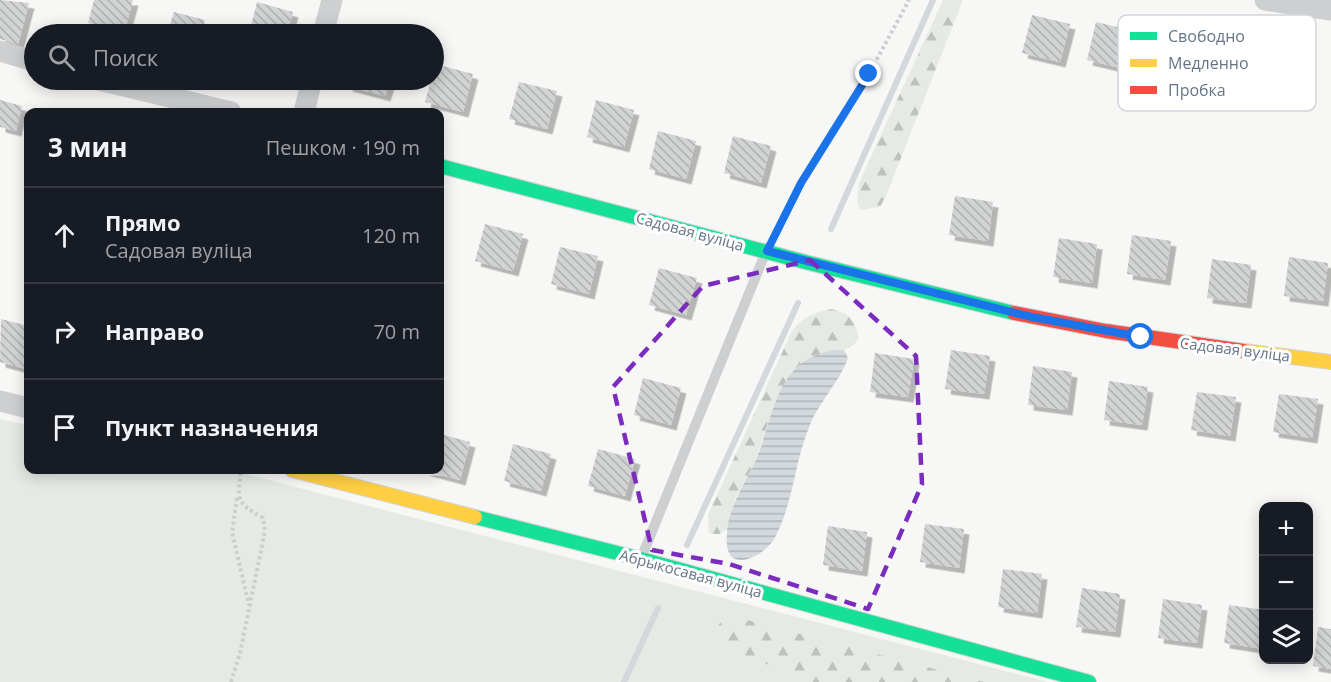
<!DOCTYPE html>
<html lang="ru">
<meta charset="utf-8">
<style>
:root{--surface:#171b24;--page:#20242c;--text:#f1f3f6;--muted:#9ea1a6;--line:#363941}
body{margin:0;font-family:"Open Sans",sans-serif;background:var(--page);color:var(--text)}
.controls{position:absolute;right:18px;bottom:18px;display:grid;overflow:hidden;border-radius:12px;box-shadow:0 3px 15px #0003}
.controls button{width:54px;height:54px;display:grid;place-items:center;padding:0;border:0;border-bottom:2px solid var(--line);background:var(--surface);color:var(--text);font:30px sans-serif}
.stop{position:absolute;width:18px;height:18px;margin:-14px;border:4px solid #1a73e8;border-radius:50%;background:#fff}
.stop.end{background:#1a73e8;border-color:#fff;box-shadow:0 2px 6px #0008}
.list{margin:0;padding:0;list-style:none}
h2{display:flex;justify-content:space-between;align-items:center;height:78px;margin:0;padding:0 24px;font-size:26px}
h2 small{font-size:20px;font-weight:400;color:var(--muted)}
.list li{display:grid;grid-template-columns:39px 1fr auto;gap:18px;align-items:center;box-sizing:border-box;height:96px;padding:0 24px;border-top:2px solid var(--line)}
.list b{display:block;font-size:22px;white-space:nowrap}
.list p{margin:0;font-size:20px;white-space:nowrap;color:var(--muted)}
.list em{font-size:20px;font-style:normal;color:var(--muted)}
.icon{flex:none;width:33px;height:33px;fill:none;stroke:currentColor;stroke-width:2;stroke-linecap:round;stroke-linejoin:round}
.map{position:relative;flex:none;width:1331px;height:682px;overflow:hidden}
.search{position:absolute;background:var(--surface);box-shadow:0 3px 15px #0003;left:24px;top:24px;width:420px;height:66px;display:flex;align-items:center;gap:15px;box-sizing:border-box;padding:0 21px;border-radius:33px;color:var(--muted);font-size:22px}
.panel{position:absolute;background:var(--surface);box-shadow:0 3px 15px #0003;left:24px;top:108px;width:420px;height:366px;border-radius:12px}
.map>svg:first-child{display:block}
.green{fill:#e6eae4}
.forest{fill:url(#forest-firs)}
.water{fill:url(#water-rules)}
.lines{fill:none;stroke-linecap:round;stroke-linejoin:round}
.stream{stroke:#d2d8db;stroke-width:6}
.building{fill:url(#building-back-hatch);filter:url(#shadow)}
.fast-casing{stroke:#d2d4d5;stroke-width:16}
.slow-casing{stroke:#d2d4d5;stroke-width:16}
.jam-casing{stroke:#d2d4d5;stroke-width:16}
.path{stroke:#cccdce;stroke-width:4;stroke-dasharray:3 3;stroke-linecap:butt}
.lane{stroke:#cecfd1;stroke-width:10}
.street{stroke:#cecfd1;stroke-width:21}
.fast{stroke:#16e098;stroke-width:14}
.slow{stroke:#ffcf43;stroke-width:14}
.jam{stroke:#f24e42;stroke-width:14}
.route{stroke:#1a73e8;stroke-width:8}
.marked{fill:none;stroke:#7b2cbf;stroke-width:4.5;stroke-dasharray:12 8;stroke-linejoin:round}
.labels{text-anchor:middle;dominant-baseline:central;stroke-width:6;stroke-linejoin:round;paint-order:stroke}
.street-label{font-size:15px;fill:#667587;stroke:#fff}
.key{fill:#fff;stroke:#d1d6db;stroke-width:1.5}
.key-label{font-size:16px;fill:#667587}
</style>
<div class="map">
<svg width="1331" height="682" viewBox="0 0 1331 682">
<defs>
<pattern id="forest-firs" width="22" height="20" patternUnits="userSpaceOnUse" patternTransform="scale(1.5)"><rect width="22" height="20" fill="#e6eae4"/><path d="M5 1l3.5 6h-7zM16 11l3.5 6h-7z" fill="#bec2be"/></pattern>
<pattern id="water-rules" width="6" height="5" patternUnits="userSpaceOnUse" patternTransform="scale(1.5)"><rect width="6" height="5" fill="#d2d8db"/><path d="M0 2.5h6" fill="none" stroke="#aeb4b7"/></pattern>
<pattern id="building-back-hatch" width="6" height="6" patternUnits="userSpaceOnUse" patternTransform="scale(1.5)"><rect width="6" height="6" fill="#d2d3d3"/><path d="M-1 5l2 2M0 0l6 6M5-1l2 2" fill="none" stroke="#aeb0b1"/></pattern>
<filter id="shadow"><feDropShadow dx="5.5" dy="5.5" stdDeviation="0" flood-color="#0004"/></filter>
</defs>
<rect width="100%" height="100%" fill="#f7f7f6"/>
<path class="green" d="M0,419L28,425V470H230L1048,682H0Z"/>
<g class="forest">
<path d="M943,0H963L886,196L880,207L861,210L857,203L859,183Z"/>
<path d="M832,309C850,314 854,319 859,337L854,345L844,350H832L796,368L787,380L775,402L754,464L735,500L728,529L719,534H709L708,515L791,333C801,317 813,313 832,309Z"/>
<path d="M728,615L984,682H803L800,673L731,655L716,637L719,624Z"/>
</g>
<path class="water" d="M832,350H844L848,358C839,383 817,404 808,430C794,465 793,505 774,539C765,555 730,574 727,545C724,515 742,489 754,464C769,432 771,394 796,368C806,358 819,354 832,350Z"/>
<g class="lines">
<g class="stream">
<path d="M831,229L933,0"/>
<path d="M687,545L798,303"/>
<path d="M624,682L658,608"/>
</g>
</g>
<g class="building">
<path d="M0,0L29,3L18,44L0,39Z"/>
<path d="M94,0H133L124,33L88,23Z"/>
<path d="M257,2L293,12L287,34H249Z"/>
<path d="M174,12L205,20L201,34H167Z"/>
<path d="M1032,15L1070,24L1060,62L1022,53Z"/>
<path d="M1096,22L1134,31L1125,69L1087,60Z"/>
<path d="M435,64L473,74L463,112L425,102L431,80H434Z"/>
<path d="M349,80H390L385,96L347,86Z"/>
<path d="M519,82L557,91L547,129L509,119Z"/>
<path d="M0,100L22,106L16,131L0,127Z"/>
<path d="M596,100L634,110L624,147L587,137Z"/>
<path d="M658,131L696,141L686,179L649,169Z"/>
<path d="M733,136L771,146L761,183L724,173Z"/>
<path d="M955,196L993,202L988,241L949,235Z"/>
<path d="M485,224L523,234L513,271L475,261Z"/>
<path d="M1132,235L1171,241L1165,280L1127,274Z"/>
<path d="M1059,238L1097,244L1092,283L1053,277Z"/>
<path d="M560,247L598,256L589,294L551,284Z"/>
<path d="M1289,257L1328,263L1323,301L1284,296Z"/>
<path d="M1212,259L1251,265L1246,303L1207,298Z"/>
<path d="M659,268L697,278L686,315L649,305Z"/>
<path d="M1,319L28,326L26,369L0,362Z"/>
<path d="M951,350L990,356L984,394L945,389Z"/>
<path d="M875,353L914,359L908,397L870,392Z"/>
<path d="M1033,366L1072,372L1067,410L1028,405Z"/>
<path d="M643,378L681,388L671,425L634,415Z"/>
<path d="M1109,381L1148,387L1142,425L1104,420Z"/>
<path d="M1197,392L1236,397L1230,436L1191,430Z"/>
<path d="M1279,394L1318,399L1312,438L1273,432Z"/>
<path d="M440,434L470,442L460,480L423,470H440Z"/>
<path d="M513,444L551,454L541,491L504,481Z"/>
<path d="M598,449L635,459L625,496L588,486Z"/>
<path d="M925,524L964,529L959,568L920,562Z"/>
<path d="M828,526L867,532L862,571L823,565Z"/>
<path d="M1003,569L1042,574L1037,613L998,607Z"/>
<path d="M1082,588L1120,594L1115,632L1076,627Z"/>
<path d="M1163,599L1202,605L1197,643L1158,638Z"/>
<path d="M1229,605L1264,610L1263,649L1224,643Z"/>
<path d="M1318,627L1331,629V669L1313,666Z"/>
</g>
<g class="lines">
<g class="fast-casing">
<g id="fast">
<path d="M440,166L809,263L1014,313"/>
<path d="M475,517L641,559L1089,682"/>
</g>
</g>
<g class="slow-casing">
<g id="slow">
<path d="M1244,351L1331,362"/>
<path d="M292,470L475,517"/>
</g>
</g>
<g class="jam-casing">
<path id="jam" d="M1014,313L1106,331L1244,351"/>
</g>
<g class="path">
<path d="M776,230L801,183L869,74L909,0"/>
<path d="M237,498L232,532L249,605"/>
<path d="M231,682L240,653L265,531L263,518C236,502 237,501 241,470"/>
</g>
<path class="lane" d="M642,556L765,254"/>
<g class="street">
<path d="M1265,0L1331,10"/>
<path d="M323,34L332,0"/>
<path d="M0,51L34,61"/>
<path d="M99,80L231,112"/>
<path d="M304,112L312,80"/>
<path d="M0,401L28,408"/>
</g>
<use href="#fast" class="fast"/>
<use href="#slow" class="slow"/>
<use href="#jam" class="jam"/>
</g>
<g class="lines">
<path class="route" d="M869,74L801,183L767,251L1032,317L1141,337"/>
</g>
<path class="marked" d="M810,260L916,356L922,484L868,609L729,564L652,550L613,387L703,286Z"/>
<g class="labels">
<g class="street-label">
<text transform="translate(690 231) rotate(15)">Садовая вуліца</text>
<text transform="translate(1235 349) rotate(7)">Садовая вуліца</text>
<text transform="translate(691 573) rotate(15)">Абрыкосавая вуліца</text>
</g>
</g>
<rect x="1118" y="15" width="198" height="96" rx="9" class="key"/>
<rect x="1130" y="32" width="27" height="8" fill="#16e098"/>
<rect x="1130" y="59" width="27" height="8" fill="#ffcf43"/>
<rect x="1130" y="86" width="27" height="8" fill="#f24e42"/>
<g class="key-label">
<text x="1168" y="42">Свободно</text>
<text x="1168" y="69">Медленно</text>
<text x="1168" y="96">Пробка</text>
</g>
</svg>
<div class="controls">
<button>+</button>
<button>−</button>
<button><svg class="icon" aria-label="layers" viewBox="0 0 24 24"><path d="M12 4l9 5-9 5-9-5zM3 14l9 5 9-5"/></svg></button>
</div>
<div class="stop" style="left:1141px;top:337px"></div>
<div class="stop end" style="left:869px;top:74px"></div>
<div class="search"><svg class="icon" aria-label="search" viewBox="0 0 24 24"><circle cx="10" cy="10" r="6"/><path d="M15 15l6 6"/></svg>Поиск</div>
<section class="panel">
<h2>3 мин<small>Пешком · 190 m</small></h2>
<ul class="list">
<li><svg class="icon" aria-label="ahead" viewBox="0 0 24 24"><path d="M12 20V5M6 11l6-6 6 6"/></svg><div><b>Прямо</b><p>Садовая вуліца</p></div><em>120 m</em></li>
<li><svg class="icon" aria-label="right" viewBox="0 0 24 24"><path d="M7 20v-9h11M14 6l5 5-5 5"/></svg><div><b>Направо</b></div><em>70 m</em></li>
<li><svg class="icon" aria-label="arrive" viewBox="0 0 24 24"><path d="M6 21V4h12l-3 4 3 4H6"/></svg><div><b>Пункт назначения</b></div></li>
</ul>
</section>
</div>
